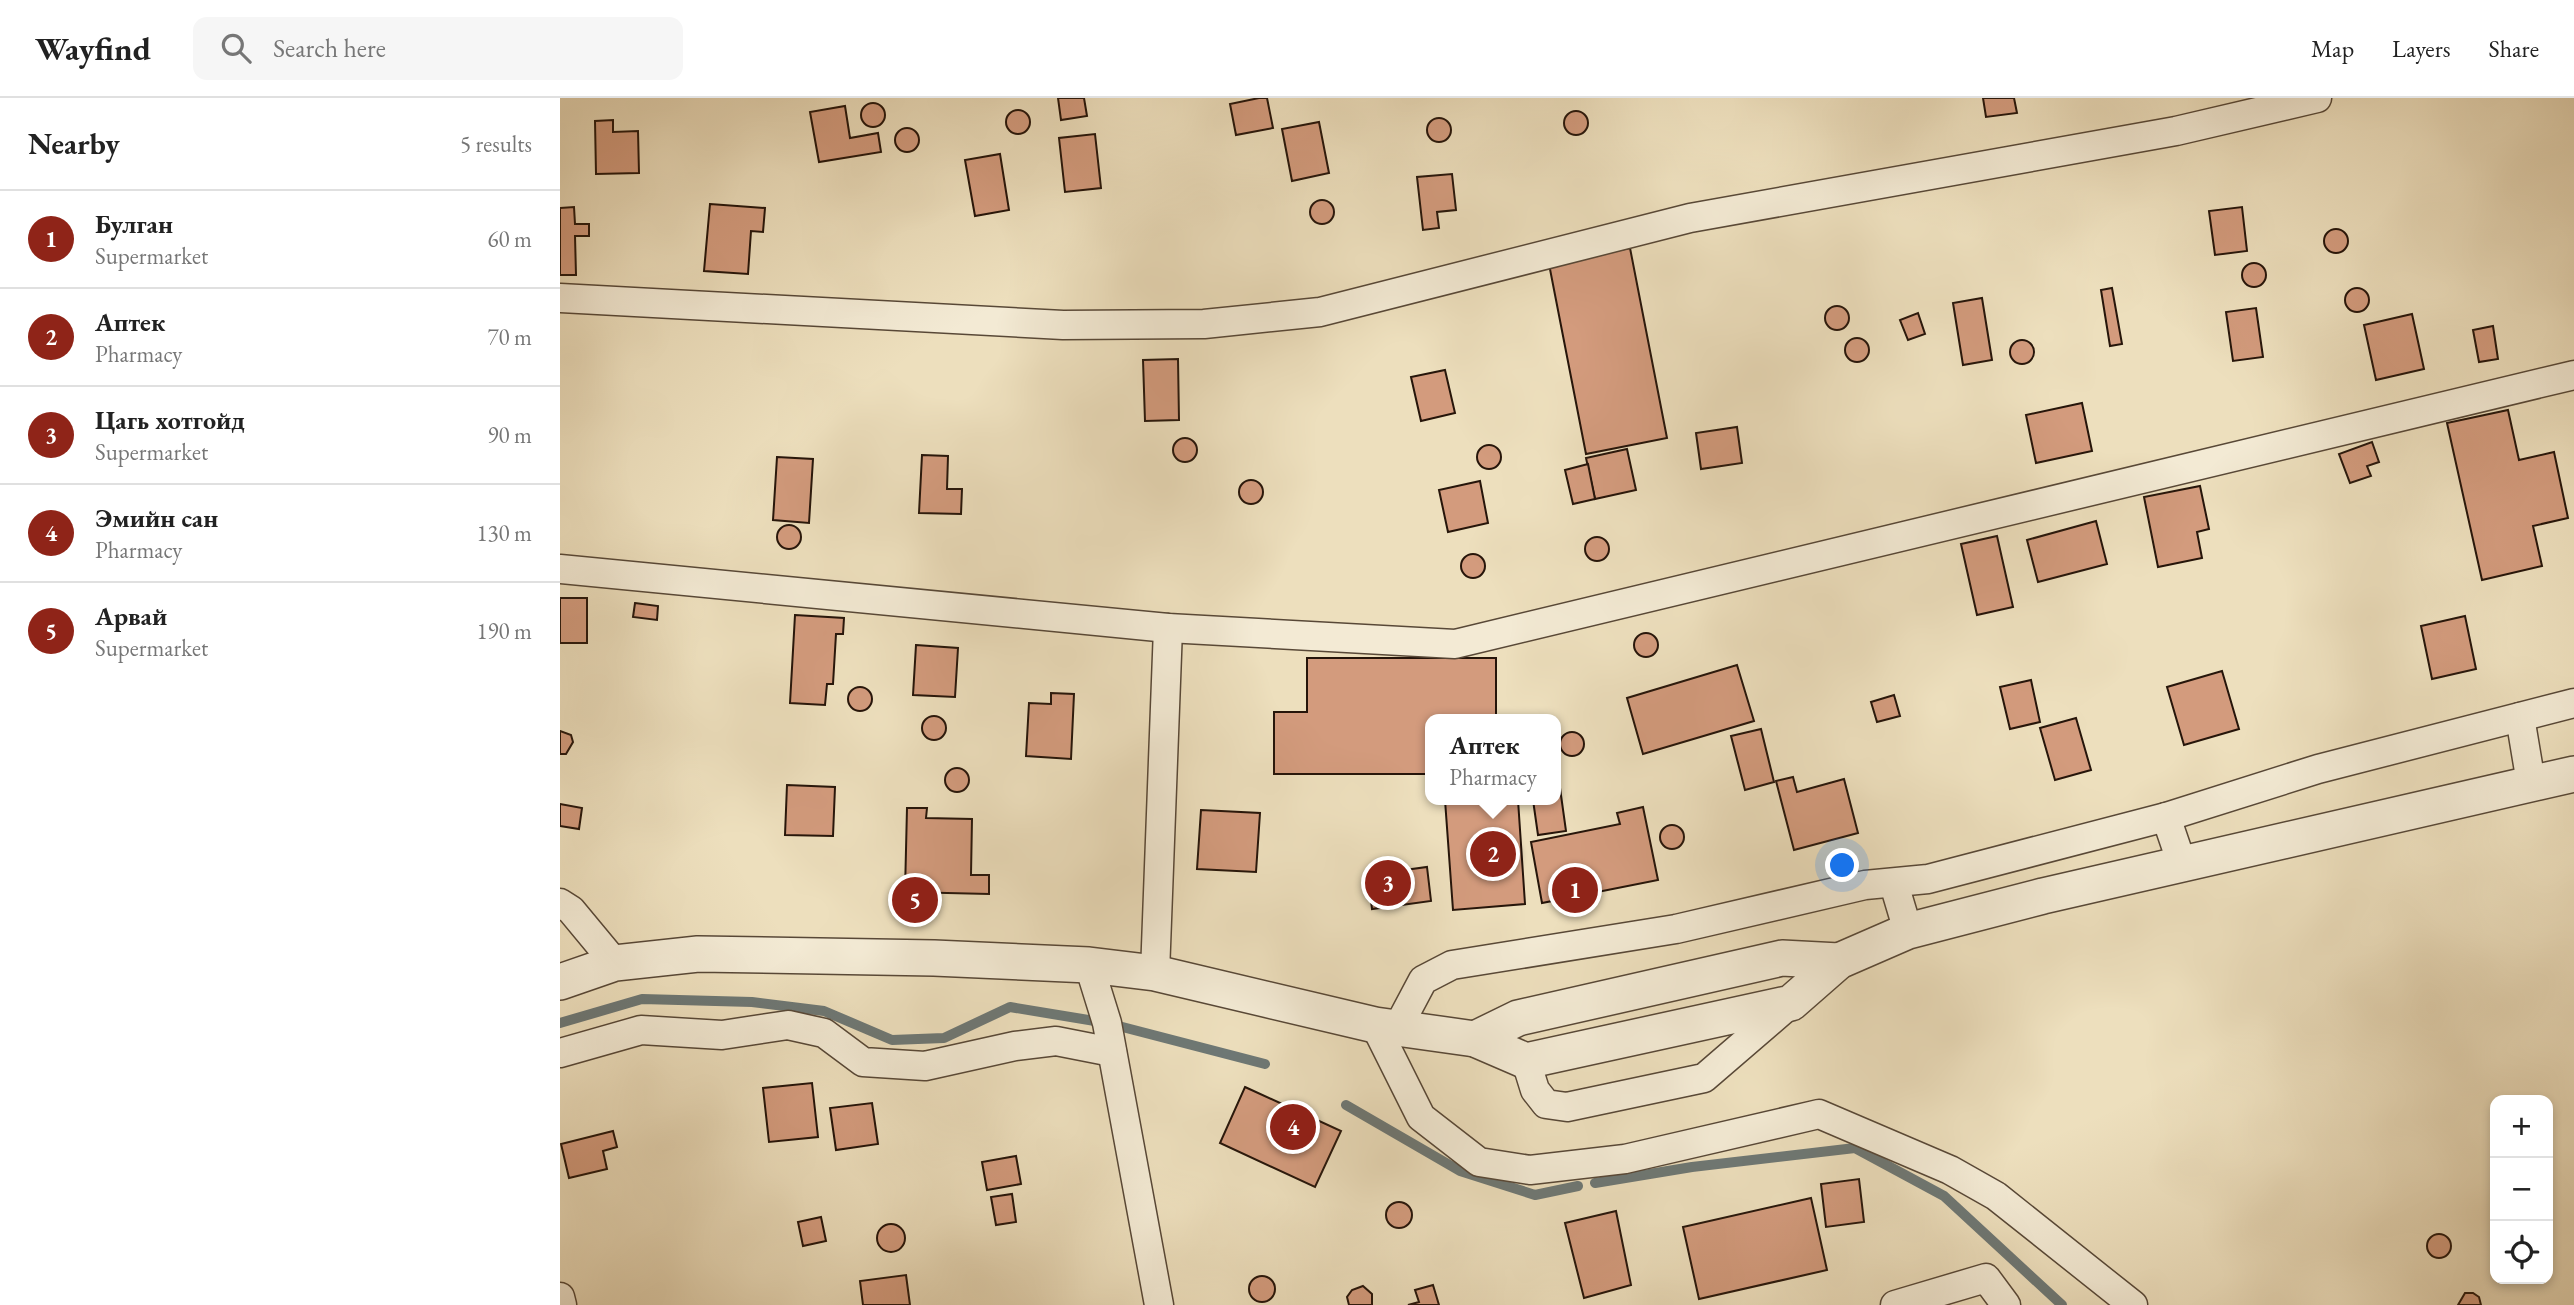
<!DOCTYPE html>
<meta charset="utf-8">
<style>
:root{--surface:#fff;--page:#f6f6f6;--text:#222;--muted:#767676;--line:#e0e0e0;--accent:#8f2418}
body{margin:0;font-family:"EB Garamond",serif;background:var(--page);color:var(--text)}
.controls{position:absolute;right:21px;bottom:21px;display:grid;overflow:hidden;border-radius:14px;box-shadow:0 4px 10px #0003}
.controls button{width:63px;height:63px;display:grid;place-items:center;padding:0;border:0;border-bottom:2px solid var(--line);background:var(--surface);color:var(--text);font:35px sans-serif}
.you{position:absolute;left:1283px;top:768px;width:24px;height:24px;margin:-18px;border:5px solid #fff;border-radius:50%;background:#1a73e8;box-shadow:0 0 0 10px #1a73e833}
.badge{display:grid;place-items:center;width:46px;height:46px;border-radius:50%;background:var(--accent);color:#fff;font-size:23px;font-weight:700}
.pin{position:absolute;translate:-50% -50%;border:4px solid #fff;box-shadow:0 2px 7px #0006}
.popup{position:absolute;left:865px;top:616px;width:136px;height:91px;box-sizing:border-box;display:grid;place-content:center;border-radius:14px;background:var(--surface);filter:drop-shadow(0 2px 5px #0005);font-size:23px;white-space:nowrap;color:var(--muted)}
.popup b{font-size:26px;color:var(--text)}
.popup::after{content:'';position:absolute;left:50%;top:100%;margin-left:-14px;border:14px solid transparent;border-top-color:var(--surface)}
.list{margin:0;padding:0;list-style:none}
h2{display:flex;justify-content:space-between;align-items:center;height:91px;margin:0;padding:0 28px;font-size:30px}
h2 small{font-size:23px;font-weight:400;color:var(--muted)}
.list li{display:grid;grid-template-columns:46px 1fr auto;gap:21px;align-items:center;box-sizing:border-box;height:98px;padding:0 28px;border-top:2px solid var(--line)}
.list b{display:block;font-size:26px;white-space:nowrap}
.list p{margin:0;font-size:23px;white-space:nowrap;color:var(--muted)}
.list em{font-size:23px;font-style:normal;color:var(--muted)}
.icon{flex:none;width:38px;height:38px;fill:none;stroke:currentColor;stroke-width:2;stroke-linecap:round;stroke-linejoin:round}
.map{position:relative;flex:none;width:2014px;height:1207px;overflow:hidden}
header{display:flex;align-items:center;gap:42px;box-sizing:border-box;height:98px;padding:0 35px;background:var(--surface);border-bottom:2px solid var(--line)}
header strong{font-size:33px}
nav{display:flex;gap:38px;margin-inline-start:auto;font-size:24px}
.search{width:490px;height:63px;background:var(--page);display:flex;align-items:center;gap:18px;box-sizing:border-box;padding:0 24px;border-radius:14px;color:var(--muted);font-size:26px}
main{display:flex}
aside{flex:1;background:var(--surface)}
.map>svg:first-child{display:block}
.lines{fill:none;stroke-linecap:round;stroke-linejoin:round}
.stream{stroke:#6e7875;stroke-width:10}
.building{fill:#d39b7d;stroke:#26150a;stroke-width:2}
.minor-casing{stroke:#584837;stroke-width:31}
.tertiary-casing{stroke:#584837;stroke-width:38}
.minor{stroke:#f3ead4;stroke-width:28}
.tertiary{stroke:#f3ead4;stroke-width:35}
</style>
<header>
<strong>Wayfind</strong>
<div class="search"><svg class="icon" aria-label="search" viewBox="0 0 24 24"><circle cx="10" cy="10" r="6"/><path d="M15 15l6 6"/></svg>Search here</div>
<nav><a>Map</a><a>Layers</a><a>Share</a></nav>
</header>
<main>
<aside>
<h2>Nearby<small>5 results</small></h2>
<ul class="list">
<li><span class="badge">1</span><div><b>Булган</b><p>Supermarket</p></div><em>60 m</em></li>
<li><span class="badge">2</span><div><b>Аптек</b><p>Pharmacy</p></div><em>70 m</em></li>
<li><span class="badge">3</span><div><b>Цагь хотгойд</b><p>Supermarket</p></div><em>90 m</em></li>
<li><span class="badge">4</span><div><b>Эмийн сан</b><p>Pharmacy</p></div><em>130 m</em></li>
<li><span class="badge">5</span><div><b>Арвай</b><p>Supermarket</p></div><em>190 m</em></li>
</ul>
</aside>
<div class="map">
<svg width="2014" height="1207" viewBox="0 0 2014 1207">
<rect width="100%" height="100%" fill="#eddfbd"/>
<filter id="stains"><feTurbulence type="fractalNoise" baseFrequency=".00286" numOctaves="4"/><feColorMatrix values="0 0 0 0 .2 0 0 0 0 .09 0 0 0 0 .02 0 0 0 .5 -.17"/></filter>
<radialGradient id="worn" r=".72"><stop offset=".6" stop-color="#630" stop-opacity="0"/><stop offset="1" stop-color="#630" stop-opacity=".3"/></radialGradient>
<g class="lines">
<g class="stream">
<path d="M0,925L82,901L192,904L264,913L332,942L384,940L450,909L547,925L705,966"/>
<path d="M786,1007L900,1073L975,1097L1018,1088"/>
<path d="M1035,1085L1132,1069L1295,1050L1384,1098L1502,1207"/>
</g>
</g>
<g class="building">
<path d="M498,0H524L527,18L501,22Z"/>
<path d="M699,0H707L713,30L676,37L670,6Z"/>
<path d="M1423,0H1454L1457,15L1426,19Z"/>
<circle cx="313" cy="17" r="12"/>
<path d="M285,8L290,40L318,35L321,54L259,64L250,14Z"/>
<circle cx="458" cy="24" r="12"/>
<circle cx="1016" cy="25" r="12"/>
<circle cx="879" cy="32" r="12"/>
<path d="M53,22V34L78,33L79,75L36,76L35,23Z"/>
<path d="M759,24L769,75L732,83L722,31Z"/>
<circle cx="347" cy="42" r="12"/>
<path d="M535,36L541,90L505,94L499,40Z"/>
<path d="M440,56L449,112L415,118L405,62Z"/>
<path d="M892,76L896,112L877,114L879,130L863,132L857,79Z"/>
<circle cx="762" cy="114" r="12"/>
<path d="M150,106L205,110L203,134L191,133L188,176L144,173Z"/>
<path d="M14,109L15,126H29V138H15L16,177H0V110Z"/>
<path d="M1682,109L1687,153L1655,157L1649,113Z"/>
<circle cx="1776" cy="143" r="12"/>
<path d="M1070,150L1107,340L1026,356L989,166Z"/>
<circle cx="1694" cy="177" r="12"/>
<path d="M1552,190L1562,246L1550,248L1541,192Z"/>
<circle cx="1797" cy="202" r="12"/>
<path d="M1422,200L1432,262L1403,267L1393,205Z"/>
<circle cx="1277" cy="220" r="12"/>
<path d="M1696,210L1703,259L1673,263L1666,214Z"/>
<path d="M1358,215L1365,236L1348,242L1340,222Z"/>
<path d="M1852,216L1864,271L1816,282L1804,227Z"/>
<path d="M1933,228L1938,261L1919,264L1913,232Z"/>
<circle cx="1297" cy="252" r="12"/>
<circle cx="1462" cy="254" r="12"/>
<path d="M618,261L619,322L585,323L583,262Z"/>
<path d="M885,272L895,315L861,323L851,279Z"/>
<path d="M1522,305L1532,353L1476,365L1466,317Z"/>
<path d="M1948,312L1959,362L1994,354L2008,420L1973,428L1982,468L1922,482L1887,325Z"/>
<path d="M1177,329L1182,365L1141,371L1136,335Z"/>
<circle cx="625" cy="352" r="12"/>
<path d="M1812,344L1819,364L1807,368L1811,378L1790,385L1779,356Z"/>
<circle cx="929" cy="359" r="12"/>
<path d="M1067,351L1076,392L1035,401L1026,360Z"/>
<path d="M362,357L388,358L387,391H402L401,416L359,415Z"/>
<path d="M217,359L253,361L249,425L213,422Z"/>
<path d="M1028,366L1035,401L1013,406L1005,372Z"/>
<circle cx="691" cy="394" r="12"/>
<path d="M920,383L928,425L888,434L879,392Z"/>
<path d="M1640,388L1649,431L1637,434L1642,460L1598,469L1584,399Z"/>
<path d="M1536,423L1547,466L1478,484L1467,442Z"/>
<circle cx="229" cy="439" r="12"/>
<path d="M1437,438L1453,509L1417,517L1401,446Z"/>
<circle cx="1037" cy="451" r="12"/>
<circle cx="913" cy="468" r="12"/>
<rect x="0" y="500" width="27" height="45"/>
<path d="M75,505L98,508L97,522L73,519Z"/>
<path d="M235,517L284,520L283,536H276L273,586H267L265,607L230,605Z"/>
<path d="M1905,518L1916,571L1872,581L1861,528Z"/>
<circle cx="1086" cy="547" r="12"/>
<path d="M356,547L398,550L395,599L353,597Z"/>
<path d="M747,560H936V621H870V676H714V614H747Z"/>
<path d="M1177,567L1194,623L1083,656L1067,600Z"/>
<path d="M1662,573L1679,631L1624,647L1607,589Z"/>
<path d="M1471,582L1480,624L1450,631L1440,589Z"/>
<circle cx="300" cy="601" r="12"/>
<path d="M491,595L514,596L511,661L466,658L469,605L491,606Z"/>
<path d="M1334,597L1340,618L1317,624L1311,604Z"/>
<circle cx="374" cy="630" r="12"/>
<path d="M1516,620L1531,672L1495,682L1480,630Z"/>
<path d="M1201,631L1214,684L1185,692L1171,638Z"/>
<path d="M0,633L11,637L13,644L6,656H0Z"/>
<circle cx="1012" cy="646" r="12"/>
<circle cx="397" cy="682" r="12"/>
<path d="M1233,679L1237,694L1284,681L1298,735L1234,752L1216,683Z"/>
<path d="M227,687L275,689L273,738L225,737Z"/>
<path d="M1000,690L1006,733L978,737L973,702H996V691Z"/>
<path d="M885,702H958L965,806L893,812Z"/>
<path d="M0,706L22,710L19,731L0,728Z"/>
<path d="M1083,709L1098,782L982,805L971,744L1060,726L1057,715Z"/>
<path d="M347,710H367L366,720L412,721L411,777H429V796L345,794Z"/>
<path d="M641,712L700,715L696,774L637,771Z"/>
<circle cx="1112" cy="739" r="12"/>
<path d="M867,769L871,803L812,811L808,777Z"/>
<path d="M252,985L258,1039L209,1044L203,990Z"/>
<path d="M685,989L781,1033L755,1089L660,1045Z"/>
<path d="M312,1005L318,1046L276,1052L270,1010Z"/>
<path d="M53,1033L57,1049L43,1053L47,1071L9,1080L1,1046Z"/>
<path d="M456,1058L461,1086L427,1092L422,1064Z"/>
<path d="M1299,1081L1304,1124L1266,1129L1261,1086Z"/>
<path d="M452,1096L456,1124L436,1127L431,1099Z"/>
<path d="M1251,1100L1267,1172L1139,1201L1123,1129Z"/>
<circle cx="839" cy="1117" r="13"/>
<path d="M1056,1113L1071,1187L1024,1200L1005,1125Z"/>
<path d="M261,1119L266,1143L243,1148L238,1124Z"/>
<circle cx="331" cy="1140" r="14"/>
<circle cx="1879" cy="1148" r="12"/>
<path d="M346,1177L350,1207H303L300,1183Z"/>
<circle cx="702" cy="1191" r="13"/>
<path d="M873,1187L879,1207H848L859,1204L855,1192Z"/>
<path d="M803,1188L812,1196V1207H789L787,1199L792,1192Z"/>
<path d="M1905,1195H1913L1919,1199L1921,1207H1898Z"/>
</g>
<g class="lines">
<g class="minor-casing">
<g id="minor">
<path d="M0,200L503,227L644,226L760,214L1130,120L1616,33L1757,0"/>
<path d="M0,471L608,530L895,546L2014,277"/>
<path d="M1960,619L1971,685"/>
<path d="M1622,766L1606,719L1758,671L2014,605"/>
<path d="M1334,786L1348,833"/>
<path d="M0,805L11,812L55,865"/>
<path d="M529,867L547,925L599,1207"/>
<path d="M595,875L608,530"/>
<path d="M815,927L861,1019L919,1064L970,1072L1065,1061L1259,1016L1390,1072L1436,1098L1573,1207"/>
<path d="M837,931L863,882L892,867L1116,831L1305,787L1368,781L1606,719"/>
<path d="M0,955L81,932L162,937L228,927L264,935L303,964L365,968L455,948L496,943L552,954"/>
<path d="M966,963L975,992L986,1006L1007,1009L1144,980L1231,905"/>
<path d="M0,1199L2,1207"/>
<path d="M1335,1207L1426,1180L1446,1207"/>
</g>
</g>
<g class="tertiary-casing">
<g id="tertiary">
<path d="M0,884L55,865L138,856L374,860L529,867L595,875L815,927L915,941L966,963L1231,905L1279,863L1348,833L1483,798L2014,676"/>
<path d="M915,941L958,920L1222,860L1279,863"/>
</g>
</g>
<use href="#minor" class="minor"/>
<use href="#tertiary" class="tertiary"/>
</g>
<rect width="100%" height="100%" filter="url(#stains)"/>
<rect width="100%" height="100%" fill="url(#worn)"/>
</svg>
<div class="controls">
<button>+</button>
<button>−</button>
<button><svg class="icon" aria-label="locate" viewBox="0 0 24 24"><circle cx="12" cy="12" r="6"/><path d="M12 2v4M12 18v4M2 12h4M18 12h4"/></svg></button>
</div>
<div class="you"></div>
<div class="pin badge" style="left:1015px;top:792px">1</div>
<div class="pin badge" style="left:933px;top:756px">2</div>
<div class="popup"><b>Аптек</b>Pharmacy</div>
<div class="pin badge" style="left:828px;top:785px">3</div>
<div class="pin badge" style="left:733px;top:1029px">4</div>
<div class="pin badge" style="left:355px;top:802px">5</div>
</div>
</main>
